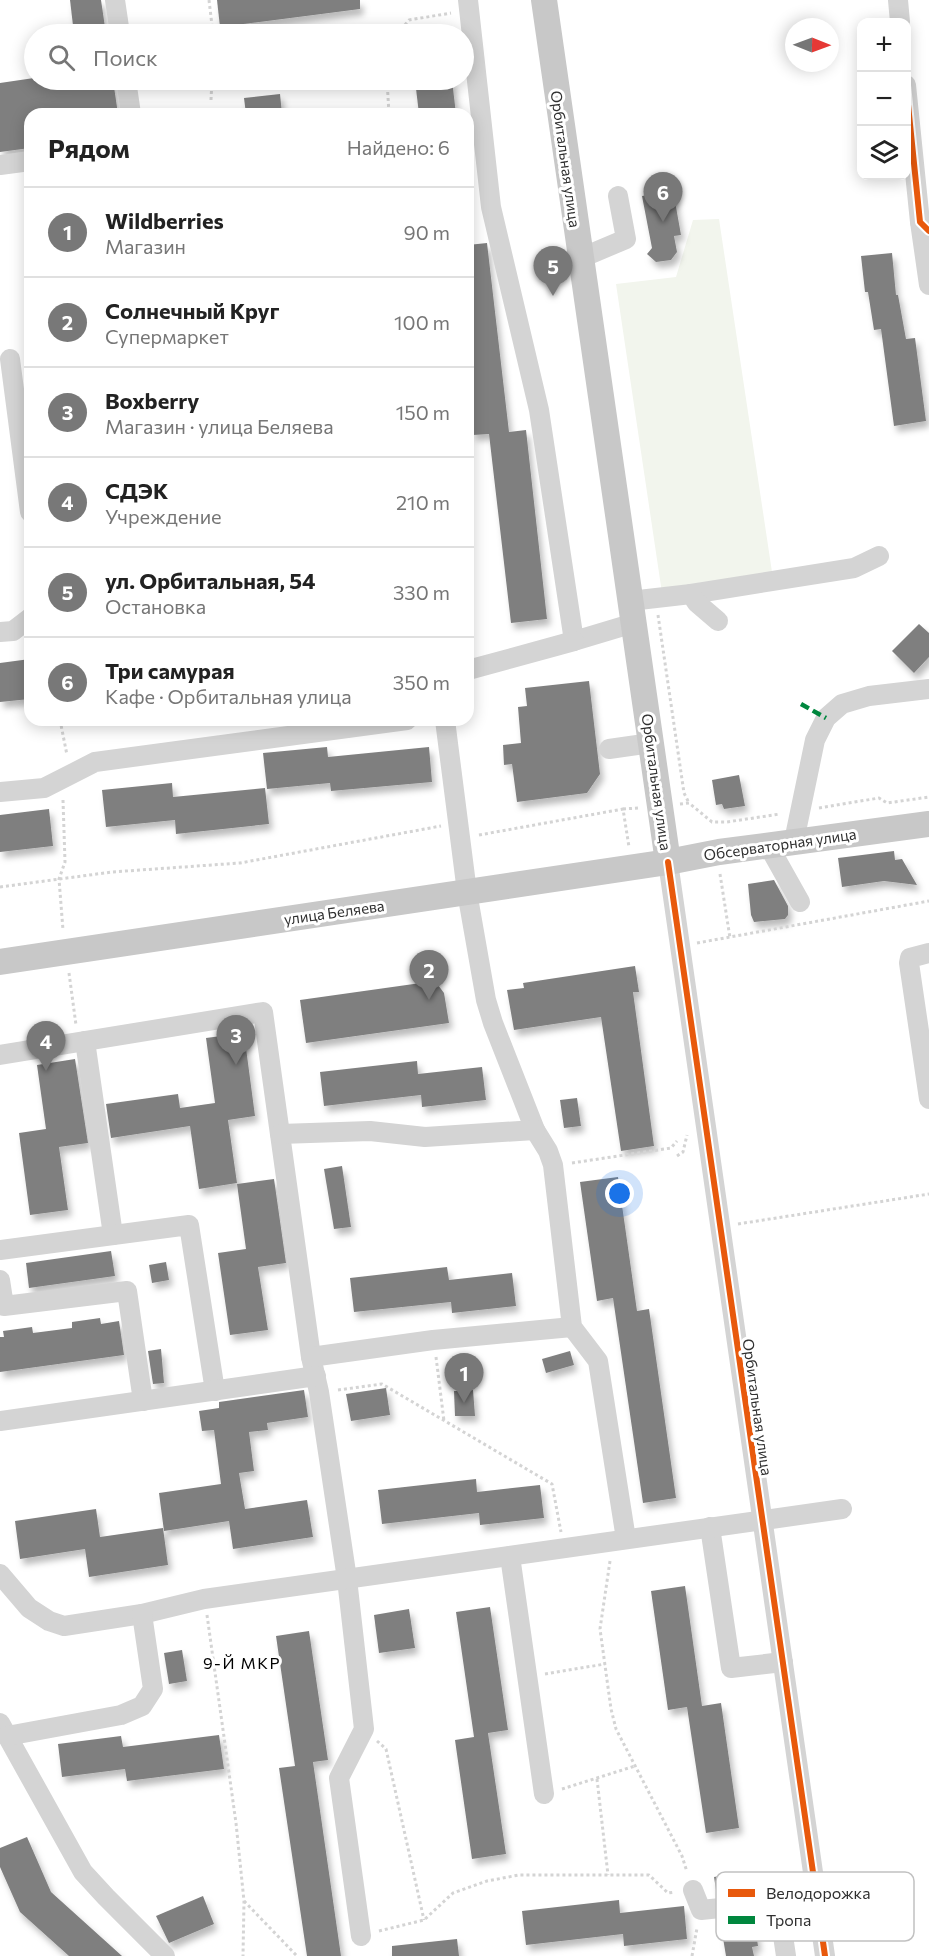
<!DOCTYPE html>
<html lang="ru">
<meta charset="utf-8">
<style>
:root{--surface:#fff;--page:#f6f6f6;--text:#222;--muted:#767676;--line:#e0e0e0;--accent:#787878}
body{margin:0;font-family:Commissioner,sans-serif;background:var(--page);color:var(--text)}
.controls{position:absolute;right:18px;top:18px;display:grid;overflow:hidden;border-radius:12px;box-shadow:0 3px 15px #0003}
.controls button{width:54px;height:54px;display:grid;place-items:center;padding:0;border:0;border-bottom:2px solid var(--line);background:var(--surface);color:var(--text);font:30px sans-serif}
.compass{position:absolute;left:785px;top:18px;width:54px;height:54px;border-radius:50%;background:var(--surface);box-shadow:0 3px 15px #0003;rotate:91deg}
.you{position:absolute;left:620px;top:1194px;width:21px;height:21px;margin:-15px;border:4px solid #fff;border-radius:50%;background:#1a73e8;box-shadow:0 0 0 9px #1a73e833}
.badge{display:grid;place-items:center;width:39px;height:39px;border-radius:50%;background:var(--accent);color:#fff;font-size:20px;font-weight:700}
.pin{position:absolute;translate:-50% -50px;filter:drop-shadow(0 2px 3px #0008)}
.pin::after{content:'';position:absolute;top:32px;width:21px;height:18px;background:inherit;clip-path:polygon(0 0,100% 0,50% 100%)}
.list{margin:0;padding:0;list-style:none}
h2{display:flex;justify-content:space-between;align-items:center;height:78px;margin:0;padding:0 24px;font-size:26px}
h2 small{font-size:20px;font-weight:400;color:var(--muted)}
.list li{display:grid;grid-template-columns:39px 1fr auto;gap:18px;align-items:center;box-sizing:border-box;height:90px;padding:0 24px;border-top:2px solid var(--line)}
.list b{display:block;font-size:22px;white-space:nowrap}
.list p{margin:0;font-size:20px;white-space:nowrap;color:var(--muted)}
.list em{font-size:20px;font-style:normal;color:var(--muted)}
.icon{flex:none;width:33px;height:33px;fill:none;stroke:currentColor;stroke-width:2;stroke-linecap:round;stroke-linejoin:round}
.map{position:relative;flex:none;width:929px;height:1956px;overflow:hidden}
.search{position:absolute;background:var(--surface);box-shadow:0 3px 15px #0003;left:24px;top:24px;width:450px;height:66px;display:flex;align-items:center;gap:15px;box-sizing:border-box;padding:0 21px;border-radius:33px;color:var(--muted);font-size:22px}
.panel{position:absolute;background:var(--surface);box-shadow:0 3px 15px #0003;left:24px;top:108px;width:450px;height:618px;border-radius:18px}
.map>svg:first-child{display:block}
.green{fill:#f2f5ed}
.building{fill:#7f7f7f;filter:url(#shadow)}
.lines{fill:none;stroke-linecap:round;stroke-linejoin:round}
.path{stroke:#d4d4d4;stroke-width:3;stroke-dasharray:3 3;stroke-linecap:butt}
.minor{stroke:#d4d4d4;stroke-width:20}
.major{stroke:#c8c8c8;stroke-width:26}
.quiet{stroke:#00873e;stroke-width:4.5;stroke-dasharray:9 4.5;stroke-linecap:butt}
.cycleway-casing{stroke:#fff;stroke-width:10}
.cycleway{stroke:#e8590c;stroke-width:6}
.labels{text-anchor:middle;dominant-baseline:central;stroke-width:6;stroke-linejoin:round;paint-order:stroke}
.street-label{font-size:15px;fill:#303030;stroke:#fff}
.neighbourhood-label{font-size:16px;letter-spacing:1.5px;fill:#000;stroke:#fff}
.key{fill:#fff;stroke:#c1c1c1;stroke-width:1.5}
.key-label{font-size:16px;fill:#303030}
</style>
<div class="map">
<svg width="929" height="1956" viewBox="0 0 929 1956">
<defs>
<filter id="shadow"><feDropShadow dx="3.5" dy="6" stdDeviation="3" flood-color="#0004"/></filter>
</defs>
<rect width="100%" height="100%" fill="#fff"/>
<path class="green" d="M719,219L772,572L662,593L616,284L676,277L693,220Z"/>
<g class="building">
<path d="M70,0H101L106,34H74Z"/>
<path d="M217,0H360V9L220,27Z"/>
<path d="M34,78L113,80L118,114H30V148L0,152V83Z"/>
<path d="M415,80H452L456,114H419Z"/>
<path d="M280,94L282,114H246L244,98Z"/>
<path d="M673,190L681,235L674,236L677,252L671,260L656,262L647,254L652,248L642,196Z"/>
<path d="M487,243L509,432L526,430L547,619L511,623L489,434L473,435L468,393V245Z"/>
<path d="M892,253L896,295H898L906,339L915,338L926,421L894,426L881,329L874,330L868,292H865L861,256Z"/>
<path d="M919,624L929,633V657L914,673L892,651Z"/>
<path d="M30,659V699L0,702V663Z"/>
<path d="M589,681L600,774L587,793L517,802L512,764L504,765L503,745L521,743L518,707L527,706L525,688Z"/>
<path d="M327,747L328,757L429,747L432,782L331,791L330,783L267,789L263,753Z"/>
<path d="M739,775L745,806L724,809L722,804L716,805L712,780Z"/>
<path d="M172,783L173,797L265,788L269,824L176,834L175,820L106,827L102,790Z"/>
<path d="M49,809L53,846L0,852V815Z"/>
<path d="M894,851L895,860L902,859L917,885L884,881L842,887L838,858Z"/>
<path d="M774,880L788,906V915L785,919L754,922L751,915L748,884Z"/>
<path d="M635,966L639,992H633L654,1146L621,1151L601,1017L514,1030L507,990L524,988L523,983Z"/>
<path d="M435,981L444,993L449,1023L306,1043L300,1000Z"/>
<path d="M244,1033L255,1116L228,1120L237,1183L199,1189L190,1126L111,1138L106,1104L178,1094L180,1108L215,1103L206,1038Z"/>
<path d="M75,1059L88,1143L59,1147L68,1210L30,1215L19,1133L46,1129L37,1065Z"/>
<path d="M417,1061L418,1074L482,1067L486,1100L422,1107L421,1095L324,1106L320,1072Z"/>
<path d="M577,1098L581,1126L564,1128L560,1100Z"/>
<path d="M342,1166L351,1227L334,1229L324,1169Z"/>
<path d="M618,1177L637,1311L649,1309L676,1498L643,1503L613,1298L597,1301L580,1182Z"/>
<path d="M274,1179L286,1263L258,1267L268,1330L230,1335L218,1253L246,1249L237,1184Z"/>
<path d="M111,1251L115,1276L29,1288L26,1263Z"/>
<path d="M166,1262L169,1280L152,1283L149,1265Z"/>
<path d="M447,1267L449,1280L512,1273L516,1306L452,1313L451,1302L354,1312L350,1278Z"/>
<path d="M100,1318L101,1324L119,1321L124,1355L0,1372V1337H4L3,1331L32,1327L33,1333L72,1328V1322Z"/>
<path d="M161,1349L164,1383L153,1384L148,1351Z"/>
<path d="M570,1351L574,1365L546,1373L542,1359Z"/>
<path d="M386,1388L390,1415L351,1421L346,1394Z"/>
<path d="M304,1390L308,1417L267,1423L268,1430L249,1432L254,1471L239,1473L245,1509L307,1500L313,1537L233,1549L229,1521L164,1531L159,1493L221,1484L214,1430L202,1431L199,1411L219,1408V1402Z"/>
<path d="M473,1390L475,1416H455L454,1391Z"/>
<path d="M476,1479L477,1492L540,1485L544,1518L480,1525L479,1513L382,1524L378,1490Z"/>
<path d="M96,1509L100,1537L163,1528L168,1565L89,1577L85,1549L20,1559L15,1521Z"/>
<path d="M685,1586L702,1706L721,1703L739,1828L706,1833L687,1707L668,1710L651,1591Z"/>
<path d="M490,1607L508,1730L488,1733L506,1854L472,1859L455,1740L474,1737L456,1612Z"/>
<path d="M409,1609L415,1648L379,1653L374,1615Z"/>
<path d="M309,1631L328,1760L313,1762L341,1956H307L279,1768L295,1766L276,1636Z"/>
<path d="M182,1650L187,1681L169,1684L164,1653Z"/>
<path d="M219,1735L224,1769L127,1781L125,1769L62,1777L58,1744L121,1736L123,1747Z"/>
<path d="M27,1837L51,1892L122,1956H69L20,1912L0,1867V1848Z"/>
<path d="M746,1872L749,1893L717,1896L714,1877Z"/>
<path d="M203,1896L214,1924L169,1943L156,1916Z"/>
<path d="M619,1900L620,1913L684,1906L687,1939L624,1946L623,1934L526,1945L522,1911Z"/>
<path d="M755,1925L758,1946L752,1947L754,1956H726L722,1932Z"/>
<path d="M457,1939L459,1956H392V1946Z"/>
</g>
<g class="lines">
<g class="path">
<path d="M209,0L213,34"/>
<path d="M397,34L409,20L451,13"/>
<path d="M387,80L389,114"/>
<path d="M211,100L212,80"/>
<path d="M658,615L684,793L689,803"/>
<path d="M60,720L67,755"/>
<path d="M63,800L65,862L59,879L63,930"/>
<path d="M680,804L689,803L712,822H727L780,814"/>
<path d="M819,808L879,798L887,803L929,797"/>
<path d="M623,809L638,808"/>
<path d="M479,835L623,809L629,847"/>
<path d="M720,874L730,938"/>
<path d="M0,887L112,872L240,863L441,826"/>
<path d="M697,943L929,901"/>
<path d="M69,973L76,1025"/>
<path d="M677,1156L683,1152L687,1135"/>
<path d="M572,1163L671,1148L677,1141"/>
<path d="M738,1224L929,1194"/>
<path d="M436,1357L444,1421"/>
<path d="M338,1390L382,1384L552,1484L561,1532"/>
<path d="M610,1561L600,1629L611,1709L616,1729L682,1856L687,1872"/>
<path d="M207,1615L236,1823L244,1901L243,1956"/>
<path d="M545,1674L605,1664"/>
<path d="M377,1741L386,1749L424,1920"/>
<path d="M597,1779L608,1875"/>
<path d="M562,1789L635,1766"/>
<path d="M244,1901L297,1956"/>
<path d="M379,1931L424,1920L453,1893L487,1881L519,1875H649L668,1893L675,1892"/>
<path d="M692,1956L697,1928"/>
</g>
<g class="minor">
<path d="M115,0L120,34"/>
<path d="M468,0L491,207L539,410L574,641L634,623"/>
<path d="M898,0L900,22"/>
<path d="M126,80L131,114"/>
<path d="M906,85L920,222L929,231"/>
<path d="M0,165L30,161"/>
<path d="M920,222L929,285"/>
<path d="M581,258L626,239L618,196"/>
<path d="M10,359L30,512"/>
<path d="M691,594L854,568L879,556"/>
<path d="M630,601L691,594L697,603L718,621"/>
<path d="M0,632L13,631L30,618"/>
<path d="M468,670L574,641"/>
<path d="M445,720L467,892L486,1000L493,1023L535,1130L548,1151L553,1165L572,1327L598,1361L626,1539"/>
<path d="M609,749L651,743"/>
<path d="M0,792L44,788L95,762L407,720"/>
<path d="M794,841L815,740L826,718L842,704L869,696L929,689"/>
<path d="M768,845L800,902"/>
<path d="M668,862L825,1956"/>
<path d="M929,953L910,958L909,963L929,1099"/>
<path d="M85,1041L113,1235"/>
<path d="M0,1055L263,1012L311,1357L319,1392L347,1579L364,1729L339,1778L361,1936"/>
<path d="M280,1134L370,1131L425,1137L535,1130"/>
<path d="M0,1250L189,1225L215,1391"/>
<path d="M0,1280L4,1306L127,1291L143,1401"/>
<path d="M311,1357L433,1340L572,1327"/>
<path d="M0,1421L316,1376"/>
<path d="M710,1527L731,1668L783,1662"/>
<path d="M510,1556L544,1794"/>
<path d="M0,1574L29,1608L49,1621L64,1626L142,1614L204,1599L842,1509"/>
<path d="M0,1723L83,1872L106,1897L165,1956"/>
<path d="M7,1736L121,1715L142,1706L153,1689L142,1614"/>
<path d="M693,1890L701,1910L778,1902L786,1956"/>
</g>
<g class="major">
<path d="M544,0L668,862"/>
<path d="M0,962L668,862L719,852L929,824"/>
</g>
<path class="quiet" d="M801,704L826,718"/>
<g class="cycleway-casing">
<g id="cycleway">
<path d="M906,85L920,222L929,231"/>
<path d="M668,862L825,1956"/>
</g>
</g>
<use href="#cycleway" class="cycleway"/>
</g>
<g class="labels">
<g class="street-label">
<text transform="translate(566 159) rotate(82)">Орбитальная улица</text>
<text transform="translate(657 782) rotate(82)">Орбитальная улица</text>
<text transform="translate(780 844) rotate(-8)">Обсерваторная улица</text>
<text transform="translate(334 912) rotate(-8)">улица Беляева</text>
<text transform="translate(758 1407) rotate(82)">Орбитальная улица</text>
</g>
<g class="neighbourhood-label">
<text x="242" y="1662">9-Й МКР</text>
</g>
</g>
<rect x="716" y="1872" width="198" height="69" rx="9" class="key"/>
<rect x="728" y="1889" width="27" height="8" fill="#e8590c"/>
<rect x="728" y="1916" width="27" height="8" fill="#00873e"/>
<g class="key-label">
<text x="766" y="1899">Велодорожка</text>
<text x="766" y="1926">Тропа</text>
</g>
</svg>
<div class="controls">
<button>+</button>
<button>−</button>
<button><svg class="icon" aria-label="layers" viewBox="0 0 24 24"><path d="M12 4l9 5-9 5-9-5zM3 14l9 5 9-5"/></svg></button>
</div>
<svg class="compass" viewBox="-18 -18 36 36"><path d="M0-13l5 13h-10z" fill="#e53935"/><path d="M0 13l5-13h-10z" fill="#767676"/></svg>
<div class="you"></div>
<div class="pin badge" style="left:464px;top:1403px">1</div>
<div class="pin badge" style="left:429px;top:1000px">2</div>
<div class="pin badge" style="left:236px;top:1065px">3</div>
<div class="pin badge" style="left:46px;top:1071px">4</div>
<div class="pin badge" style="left:553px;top:296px">5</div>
<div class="pin badge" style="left:663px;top:222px">6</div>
<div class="search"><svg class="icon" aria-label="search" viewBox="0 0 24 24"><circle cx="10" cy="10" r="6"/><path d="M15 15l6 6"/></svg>Поиск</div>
<section class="panel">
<h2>Рядом<small>Найдено: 6</small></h2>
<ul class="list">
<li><span class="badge">1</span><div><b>Wildberries</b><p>Магазин</p></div><em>90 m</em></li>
<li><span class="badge">2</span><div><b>Солнечный Круг</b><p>Супермаркет</p></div><em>100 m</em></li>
<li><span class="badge">3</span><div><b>Boxberry</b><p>Магазин · улица Беляева</p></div><em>150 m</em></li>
<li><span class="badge">4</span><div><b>СДЭК</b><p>Учреждение</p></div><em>210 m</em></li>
<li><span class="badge">5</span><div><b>ул. Орбитальная, 54</b><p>Остановка</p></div><em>330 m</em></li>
<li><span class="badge">6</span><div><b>Три самурая</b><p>Кафе · Орбитальная улица</p></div><em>350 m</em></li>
</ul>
</section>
</div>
